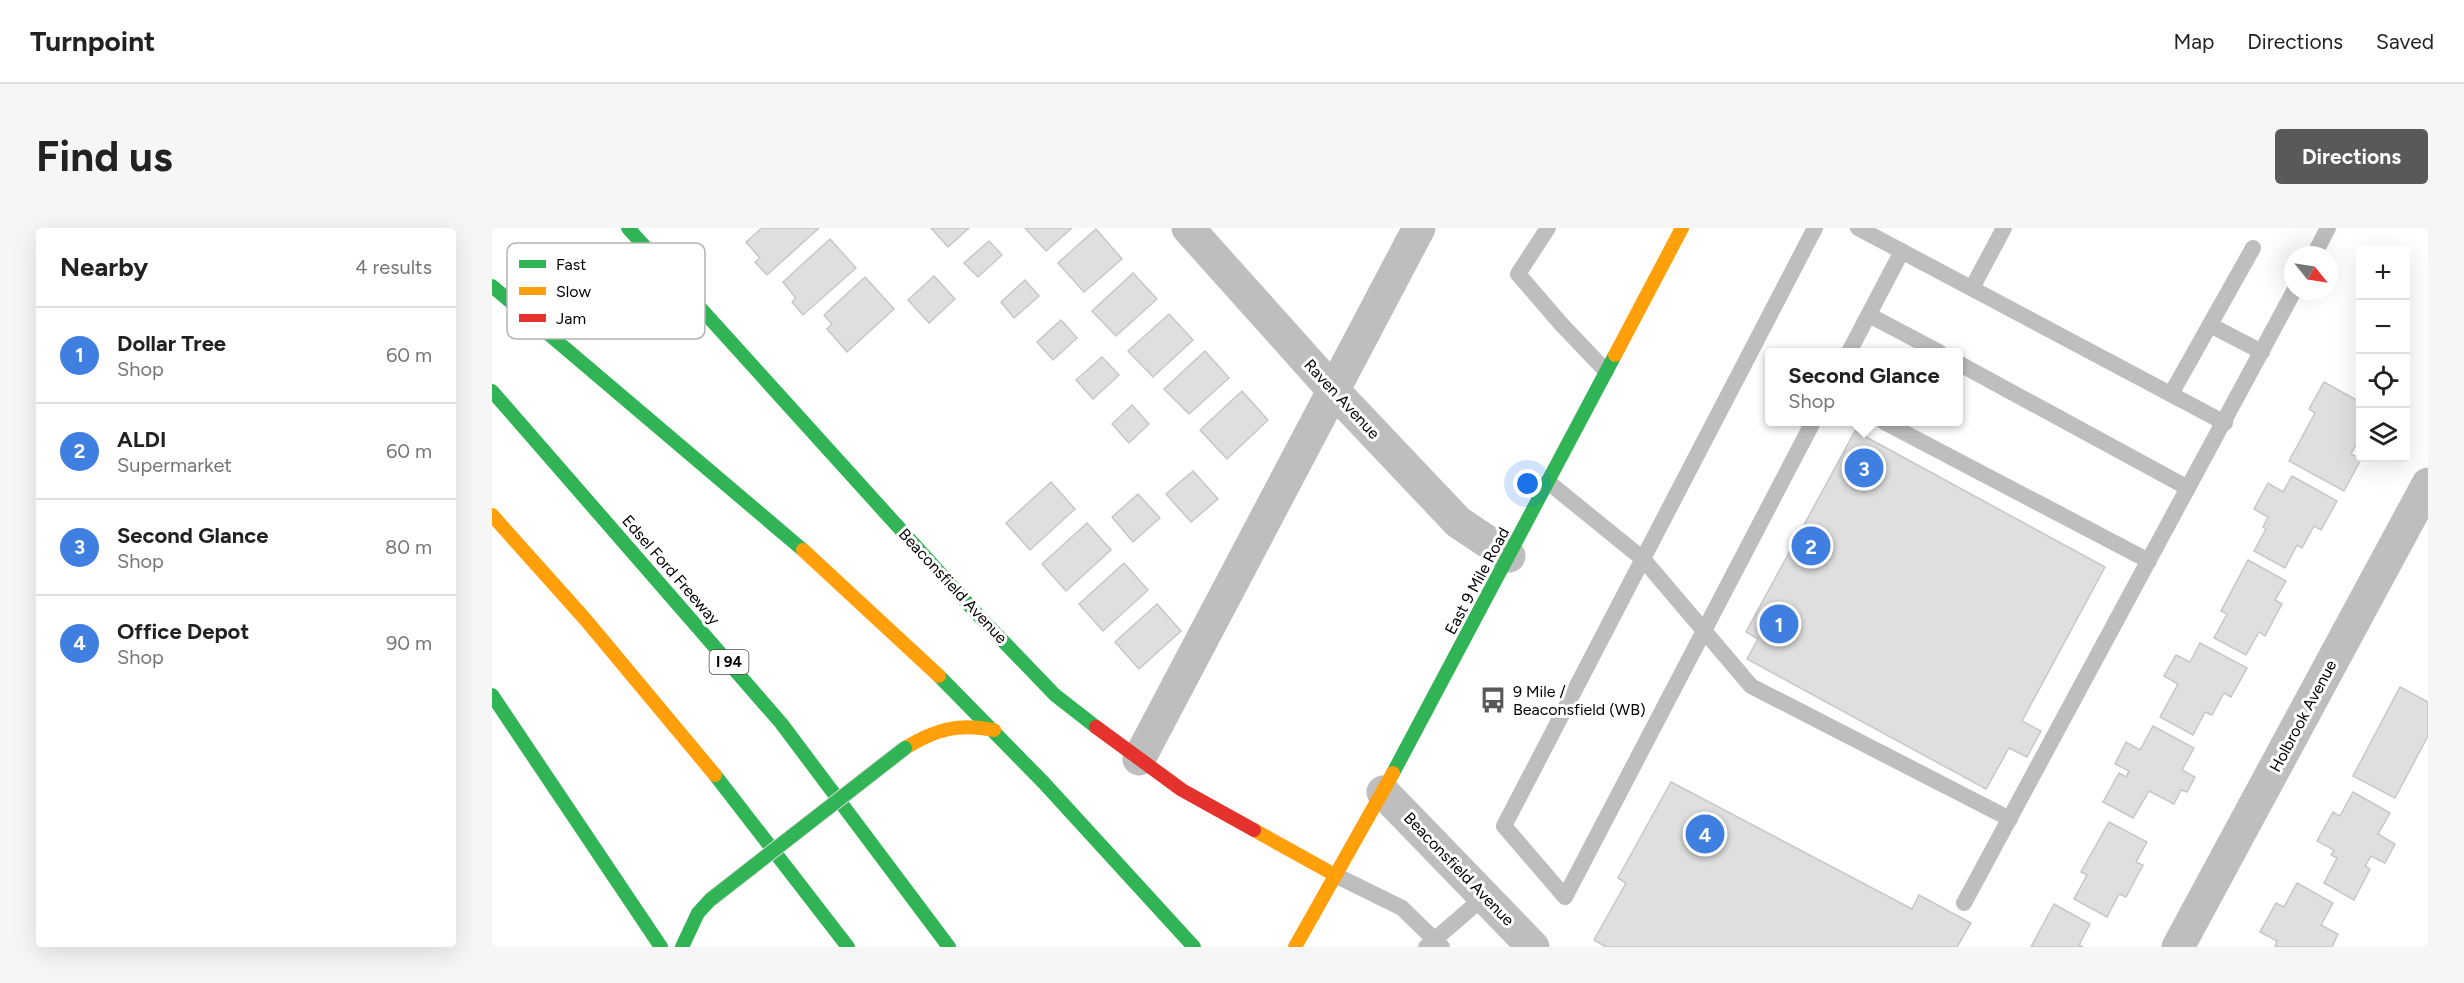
<!DOCTYPE html>
<meta charset="utf-8">
<style>
:root{--surface:#fff;--page:#f6f6f6;--text:#222;--muted:#767676;--line:#e0e0e0;--accent:#595959}
body{margin:0;font-family:Figtree,sans-serif;background:var(--page);color:var(--text)}
.controls{position:absolute;right:18px;top:18px;display:grid;overflow:hidden;border-radius:6px;box-shadow:0 6px 24px #0002}
.controls button{width:54px;height:54px;display:grid;place-items:center;padding:0;border:0;border-bottom:2px solid var(--line);background:var(--surface);color:var(--text);font:30px sans-serif}
.compass{position:absolute;left:1792px;top:18px;width:54px;height:54px;border-radius:50%;background:var(--surface);box-shadow:0 6px 24px #0002;rotate:120deg}
.you{position:absolute;left:1036px;top:256px;width:21px;height:21px;margin:-15px;border:4px solid #fff;border-radius:50%;background:#1a73e8;box-shadow:0 0 0 9px #1a73e833}
.badge{display:grid;place-items:center;width:39px;height:39px;border-radius:50%;background:var(--accent);color:#fff;font-size:20px;font-weight:700}
.pin{position:absolute;translate:-50% -50%;border:3px solid #fff;box-shadow:0 2px 6px #0006}
.popup{position:absolute;left:1273px;top:120px;width:198px;height:78px;box-sizing:border-box;display:grid;place-content:center;border-radius:6px;background:var(--surface);filter:drop-shadow(0 2px 4px #0005);font-size:20px;white-space:nowrap;color:var(--muted)}
.popup b{font-size:22px;color:var(--text)}
.popup::after{content:'';position:absolute;left:50%;top:100%;margin-left:-12px;border:12px solid transparent;border-top-color:var(--surface)}
.list{margin:0;padding:0;list-style:none}
h2{display:flex;justify-content:space-between;align-items:center;height:78px;margin:0;padding:0 24px;font-size:26px}
h2 small{font-size:20px;font-weight:400;color:var(--muted)}
.list li{display:grid;grid-template-columns:39px 1fr auto;gap:18px;align-items:center;box-sizing:border-box;height:96px;padding:0 24px;border-top:2px solid var(--line)}
.list b{display:block;font-size:22px;white-space:nowrap}
.list p{margin:0;font-size:20px;white-space:nowrap;color:var(--muted)}
.list em{font-size:20px;font-style:normal;color:var(--muted)}
.icon{flex:none;width:33px;height:33px;fill:none;stroke:currentColor;stroke-width:2;stroke-linecap:round;stroke-linejoin:round}
.map{position:relative;flex:none;width:1936px;height:719px;overflow:hidden;border-radius:6px}
header{display:flex;align-items:center;gap:36px;box-sizing:border-box;height:84px;padding:0 30px;background:var(--surface);border-bottom:2px solid var(--line)}
header strong{font-size:28px}
nav{display:flex;gap:33px;margin-inline-start:auto;font-size:21px}
.intro{display:flex;align-items:center;justify-content:space-between;box-sizing:border-box;height:144px;padding:0 36px}
h1{margin:0;font-size:42px}
.button{padding:15px 27px;border-radius:6px;background:var(--accent);color:#fff;font-size:21px;font-weight:700}
main{display:flex;gap:36px;padding:0 36px}
aside{flex:1;background:var(--surface);border-radius:6px;box-shadow:0 6px 24px #0002}
.map>svg:first-child{display:block}
.building{fill:#dfdfdf;stroke:#c7c7c7;stroke-width:1.5}
.lines{fill:none;stroke-linecap:round;stroke-linejoin:round}
.lane{stroke:#bebebe;stroke-width:16}
.street{stroke:#bebebe;stroke-width:33}
.fast{stroke:#30b455;stroke-width:14}
.slow{stroke:#ff9f0a;stroke-width:14}
.jam{stroke:#e5322d;stroke-width:14}
.fast-bridge-casing{stroke:#dbdbdb;stroke-width:16;stroke-linecap:butt}
.fast-bridge{stroke:#30b455;stroke-width:14}
.labels{text-anchor:middle;dominant-baseline:central;stroke-width:6;stroke-linejoin:round;paint-order:stroke}
.shield{fill:#fff;stroke:#4c4c4c;stroke-width:1.5}
.shield-label{font-size:15px;font-weight:bold;fill:#000}
.street-label{font-size:16px;fill:#000;stroke:#fff}
.poi-label{font-size:16px;fill:#000;stroke:#fff;text-anchor:start}
.key{fill:#fff;stroke:#b2b2b2;stroke-width:1.5}
.key-label{font-size:16px;fill:#000}
</style>
<header>
<strong>Turnpoint</strong>
<nav><a>Map</a><a>Directions</a><a>Saved</a></nav>
</header>
<div class="intro"><h1>Find us</h1><a class="button">Directions</a></div>
<main>
<aside>
<h2>Nearby<small>4 results</small></h2>
<ul class="list">
<li><span class="badge" style="background:#3f7fe0">1</span><div><b>Dollar Tree</b><p>Shop</p></div><em>60 m</em></li>
<li><span class="badge" style="background:#3f7fe0">2</span><div><b>ALDI</b><p>Supermarket</p></div><em>60 m</em></li>
<li><span class="badge" style="background:#3f7fe0">3</span><div><b>Second Glance</b><p>Shop</p></div><em>80 m</em></li>
<li><span class="badge" style="background:#3f7fe0">4</span><div><b>Office Depot</b><p>Shop</p></div><em>90 m</em></li>
</ul>
</aside>
<div class="map">
<svg width="1936" height="719" viewBox="0 0 1936 719">
<rect width="100%" height="100%" fill="#fff"/>
<g class="building">
<path d="M270,0H327L275,47L263,34L268,30L254,14Z"/>
<path d="M439,0H477L456,19Z"/>
<path d="M533,0H580L554,23Z"/>
<path d="M604,1L630,31L592,64L566,35Z"/>
<path d="M338,11L364,40L311,87L300,74L304,70L291,54Z"/>
<path d="M497,13L510,27L486,49L472,35Z"/>
<path d="M641,45L665,71L624,108L600,83Z"/>
<path d="M442,48L463,71L437,95L416,72Z"/>
<path d="M373,49L402,81L355,124L335,101L340,96L332,87Z"/>
<path d="M533,52L547,68L522,90L509,74Z"/>
<path d="M677,86L701,112L661,149L636,123Z"/>
<path d="M569,92L585,110L561,132L545,114Z"/>
<path d="M713,123L737,150L697,186L672,161Z"/>
<path d="M610,129L627,147L601,171L584,152Z"/>
<path d="M1832,154L1868,174V209L1859,226L1869,231L1852,263L1797,233L1823,185L1817,181Z"/>
<path d="M750,163L776,192L735,231L708,202Z"/>
<path d="M640,177L657,196L637,215L620,196Z"/>
<path d="M1363,203L1613,339L1530,493L1549,503L1535,529L1517,520L1494,561L1255,431L1266,411L1254,404Z"/>
<path d="M701,243L726,271L699,294L674,266Z"/>
<path d="M1800,248L1845,273L1829,302L1822,298L1810,320L1805,317L1793,340L1762,323L1774,301L1771,299L1776,289L1762,281L1776,255L1791,264Z"/>
<path d="M559,254L583,281L538,322L514,295Z"/>
<path d="M646,266L668,290L641,314L620,289Z"/>
<path d="M595,295L619,322L574,363L550,336Z"/>
<path d="M1756,332L1794,353L1783,372L1790,376L1773,408L1767,404L1754,427L1722,410L1735,386L1729,383Z"/>
<path d="M632,335L656,362L611,403L587,376Z"/>
<path d="M665,376L689,403L647,441L623,414Z"/>
<path d="M1708,415L1755,440L1739,469L1732,465L1720,487L1713,484L1701,507L1668,489L1686,456L1672,448L1684,427L1698,434Z"/>
<path d="M1908,459L1936,474V508L1903,570L1861,548Z"/>
<path d="M1661,498L1702,520L1690,542L1703,549L1695,564L1689,562L1682,576L1657,563L1641,590L1611,574L1627,545L1634,549L1637,543L1623,536L1634,514L1648,522Z"/>
<path d="M1179,554L1420,681L1427,667L1479,695L1465,719H1114L1102,712L1134,655L1126,650Z"/>
<path d="M1861,564L1898,585L1886,606L1903,616L1893,635L1879,628L1873,638L1878,641L1862,672L1832,655L1845,630L1839,627L1842,622L1825,613L1841,584L1848,588Z"/>
<path d="M1617,594L1655,614L1644,634L1651,637L1634,669L1627,666L1615,689L1582,671L1595,647L1589,644Z"/>
<path d="M1805,655L1841,675L1829,697L1846,706L1840,719H1785L1783,718L1785,713L1768,704L1784,675L1792,679Z"/>
<path d="M1562,676L1598,696L1587,717L1591,719H1539Z"/>
</g>
<g class="lines">
<g class="lane">
<path d="M1056,0L1026,46L1070,97L1114,143"/>
<path d="M1366,0L1733,195"/>
<path d="M1822,27L1836,0"/>
<path d="M1480,60L1512,0"/>
<path d="M1377,87L1447,124"/>
<path d="M1718,97L1770,124"/>
<path d="M1357,124L1410,23"/>
<path d="M1466,135L1696,260"/>
<path d="M1679,166L1761,20"/>
<path d="M1321,194L1073,669L1012,598L1323,0"/>
<path d="M1392,194L1657,333"/>
<path d="M1056,254L1151,331L1259,458L1518,591"/>
<path d="M843,647L910,680L950,719"/>
<path d="M1472,675L1802,63"/>
<path d="M934,719L993,668"/>
</g>
<g class="street">
<path d="M696,0L841,162L966,294L1017,328"/>
<path d="M647,531L927,0"/>
<path d="M891,564L1041,719"/>
<path d="M1686,719L1936,256"/>
</g>
<g class="fast">
<path d="M136,0L485,386L563,467L604,499"/>
<path d="M0,58L311,322"/>
<path d="M0,163L289,495L457,719"/>
<path d="M447,448L552,555L702,719"/>
<path d="M0,467L169,719"/>
<path d="M901,545L1123,127"/>
<path d="M223,547L356,719"/>
<path d="M190,719L206,685L218,672"/>
</g>
<g class="slow">
<path d="M1123,127L1190,0"/>
<path d="M0,287L93,391L223,547"/>
<path d="M311,322L447,448"/>
<path d="M413,520C444,501 467,495 502,502"/>
<path d="M762,602L843,647"/>
<path d="M803,719L901,545"/>
</g>
<path class="jam" d="M604,499L690,562L762,602"/>
<g class="fast-bridge-casing">
<path id="fast-bridge" d="M218,672L413,520"/>
</g>
<use href="#fast-bridge" class="fast-bridge"/>
</g>
<defs>
<g id="bus-bare" transform="scale(2.07)"><path d="M-5-6H5V4H4V6H2V4H-2V6H-4V4H-5ZM-3.5-4V0h7V-4ZM-3.5 1.2v1.5H-2V1.2ZM2 1.2v1.5H3.5V1.2Z" fill="#595959" stroke="#fff" stroke-width="2.5" paint-order="stroke"/></g>
</defs>
<g fill-rule="evenodd">
<use href="#bus-bare" x="1001" y="472"/>
</g>
<g class="labels">
<rect class="shield" x="217.5" y="422" width="39" height="24" rx="4.5"/>
<g class="shield-label">
<text x="237" y="434">I 94</text>
</g>
<g class="street-label">
<text transform="translate(850 171) rotate(47)">Raven Avenue</text>
<text transform="translate(179 342) rotate(49)">Edsel Ford Freeway</text>
<text transform="translate(985 353) rotate(-62)">East 9 Mile Road</text>
<text transform="translate(461 358) rotate(47)">Beaconsfield Avenue</text>
<text transform="translate(1811 488) rotate(-62)">Holbrook Avenue</text>
<text transform="translate(967 641) rotate(46)">Beaconsfield Avenue</text>
</g>
<g class="poi-label">
<text x="1021" y="463">9 Mile /<tspan x="1021" dy="18">Beaconsfield (WB)</tspan></text>
</g>
</g>
<rect x="15" y="15" width="198" height="96" rx="9" class="key"/>
<rect x="27" y="32" width="27" height="8" fill="#30b455"/>
<rect x="27" y="59" width="27" height="8" fill="#ff9f0a"/>
<rect x="27" y="86" width="27" height="8" fill="#e5322d"/>
<g class="key-label">
<text x="64" y="42">Fast</text>
<text x="64" y="69">Slow</text>
<text x="64" y="96">Jam</text>
</g>
</svg>
<div class="controls">
<button>+</button>
<button>−</button>
<button><svg class="icon" aria-label="locate" viewBox="0 0 24 24"><circle cx="12" cy="12" r="6"/><path d="M12 2v4M12 18v4M2 12h4M18 12h4"/></svg></button>
<button><svg class="icon" aria-label="layers" viewBox="0 0 24 24"><path d="M12 4l9 5-9 5-9-5zM3 14l9 5 9-5"/></svg></button>
</div>
<svg class="compass" viewBox="-18 -18 36 36"><path d="M0-13l5 13h-10z" fill="#e53935"/><path d="M0 13l5-13h-10z" fill="#767676"/></svg>
<div class="you"></div>
<div class="pin badge" style="left:1287px;top:396px;background:#3f7fe0">1</div>
<div class="pin badge" style="left:1319px;top:318px;background:#3f7fe0">2</div>
<div class="pin badge" style="left:1372px;top:240px;background:#3f7fe0">3</div>
<div class="popup"><b>Second Glance</b>Shop</div>
<div class="pin badge" style="left:1213px;top:606px;background:#3f7fe0">4</div>
</div>
</main>
